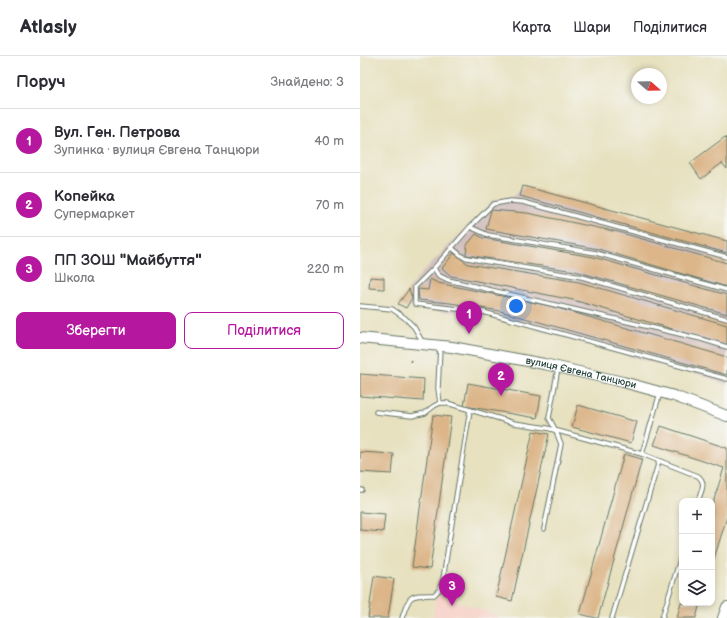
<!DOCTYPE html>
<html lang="uk">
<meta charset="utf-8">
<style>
:root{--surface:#fff;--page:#f2f2f3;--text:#2b2b33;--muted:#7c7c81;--line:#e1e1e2;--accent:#b5179e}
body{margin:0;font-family:"Balsamiq Sans",sans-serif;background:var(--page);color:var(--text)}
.controls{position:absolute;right:12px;bottom:12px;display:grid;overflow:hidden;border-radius:8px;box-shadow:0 2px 6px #0003}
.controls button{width:36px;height:36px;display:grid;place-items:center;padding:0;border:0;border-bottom:1px solid var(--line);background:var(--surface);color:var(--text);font:20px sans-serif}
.compass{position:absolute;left:271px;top:12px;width:36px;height:36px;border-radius:50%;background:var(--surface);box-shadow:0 2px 6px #0003;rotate:110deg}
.you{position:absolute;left:156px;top:250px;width:14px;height:14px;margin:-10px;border:3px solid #fff;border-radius:50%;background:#1a73e8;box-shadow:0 0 0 6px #1a73e833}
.badge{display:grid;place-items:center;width:26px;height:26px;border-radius:50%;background:var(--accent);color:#fff;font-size:13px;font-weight:700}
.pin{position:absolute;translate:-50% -33px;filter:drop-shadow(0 1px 2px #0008)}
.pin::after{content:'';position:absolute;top:21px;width:14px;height:12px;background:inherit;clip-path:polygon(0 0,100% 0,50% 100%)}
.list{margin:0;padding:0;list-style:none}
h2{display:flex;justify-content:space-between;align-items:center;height:52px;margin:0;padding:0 16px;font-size:17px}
h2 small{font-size:13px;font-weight:400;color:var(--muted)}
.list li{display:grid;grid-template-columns:26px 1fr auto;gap:12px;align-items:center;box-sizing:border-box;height:64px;padding:0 16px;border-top:1px solid var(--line)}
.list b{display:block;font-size:15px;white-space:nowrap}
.list p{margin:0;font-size:13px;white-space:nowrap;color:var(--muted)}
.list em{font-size:13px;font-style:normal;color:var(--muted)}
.actions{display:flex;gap:8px;padding:12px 16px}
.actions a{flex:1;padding:9px 0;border:1px solid var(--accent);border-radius:8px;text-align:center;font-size:14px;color:var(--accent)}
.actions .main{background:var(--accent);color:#fff}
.icon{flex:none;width:22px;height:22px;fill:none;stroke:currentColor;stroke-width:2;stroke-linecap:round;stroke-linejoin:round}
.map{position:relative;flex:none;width:367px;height:562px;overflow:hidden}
header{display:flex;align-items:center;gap:24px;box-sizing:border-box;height:56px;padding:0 20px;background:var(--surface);border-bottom:1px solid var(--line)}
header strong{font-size:19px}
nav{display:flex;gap:22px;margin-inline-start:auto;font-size:14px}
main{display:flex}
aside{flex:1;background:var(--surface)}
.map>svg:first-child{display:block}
.built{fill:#f7d1c8}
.industrial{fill:#d2bfc0}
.building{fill:#dcb588}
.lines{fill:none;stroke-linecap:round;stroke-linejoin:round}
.lane-casing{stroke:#657665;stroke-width:5.5}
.secondary-casing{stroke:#657665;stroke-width:12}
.path{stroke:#657665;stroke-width:1.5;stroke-dasharray:3 3;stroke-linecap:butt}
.lane{stroke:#fff;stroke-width:3.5}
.secondary{stroke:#fff;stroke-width:10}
.labels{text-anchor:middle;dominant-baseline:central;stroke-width:3;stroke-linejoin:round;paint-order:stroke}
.street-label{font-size:10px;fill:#1f3d34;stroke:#f6f6f2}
</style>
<header>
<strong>Atlasly</strong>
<nav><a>Карта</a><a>Шари</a><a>Поділитися</a></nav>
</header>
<main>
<aside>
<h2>Поруч<small>Знайдено: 3</small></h2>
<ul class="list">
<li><span class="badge">1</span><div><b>Вул. Ген. Петрова</b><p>Зупинка · вулиця Євгена Танцюри</p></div><em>40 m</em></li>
<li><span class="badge">2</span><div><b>Копейка</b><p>Супермаркет</p></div><em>70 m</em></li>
<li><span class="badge">3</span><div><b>ПП ЗОШ &quot;Майбуття&quot;</b><p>Школа</p></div><em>220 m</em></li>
</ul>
<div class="actions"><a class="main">Зберегти</a><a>Поділитися</a></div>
</aside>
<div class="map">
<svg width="367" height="562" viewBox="0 0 367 562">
<rect width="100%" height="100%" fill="#f6f6f2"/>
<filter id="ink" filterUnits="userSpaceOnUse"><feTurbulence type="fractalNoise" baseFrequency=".025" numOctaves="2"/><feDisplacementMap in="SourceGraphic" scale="8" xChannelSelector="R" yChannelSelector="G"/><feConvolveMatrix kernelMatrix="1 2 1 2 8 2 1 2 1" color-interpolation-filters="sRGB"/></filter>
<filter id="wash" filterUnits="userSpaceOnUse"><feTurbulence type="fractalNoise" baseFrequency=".012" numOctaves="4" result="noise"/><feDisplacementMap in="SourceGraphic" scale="16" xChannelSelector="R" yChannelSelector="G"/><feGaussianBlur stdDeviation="0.9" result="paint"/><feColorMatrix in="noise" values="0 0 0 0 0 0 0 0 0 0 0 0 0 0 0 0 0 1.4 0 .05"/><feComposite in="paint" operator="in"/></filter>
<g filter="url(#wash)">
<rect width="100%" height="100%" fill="#e7e1bf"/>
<path class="built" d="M76,538L144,562H73Z"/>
<path class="industrial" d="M163,130L367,185V329L345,320L253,296L144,263L46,250L52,242L49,233L61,218L134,144L153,141Z"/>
<g id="blocks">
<g class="building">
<path d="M365,81L367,83V113L362,107L341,123L330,107Z"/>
<path d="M163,130L367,185V197L160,140Z"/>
<path d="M131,154L167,157L258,176L367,207V231L238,193L126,173Z"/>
<path d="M116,178L123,182L233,201L367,239V258L215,215L106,199L107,189Z"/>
<path d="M94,197L108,208L219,226L367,269V289L213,244L91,220L82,212Z"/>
<path d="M10,221L24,222V233L9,232Z"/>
<path d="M70,223L78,227L191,250L367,301V319L140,255L90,247L59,244L58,233L68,234Z"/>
<path d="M49,233L52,242L46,252L38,248Z"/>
<path d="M0,318L64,323L63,345L0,340Z"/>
<path d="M108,327L181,340L177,362L104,350Z"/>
<path d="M218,349L277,366L271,387L212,371Z"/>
<path d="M73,359L91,361L70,513L52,511Z"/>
<path d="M301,370L367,392V461L352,509V450L364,412L294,389Z"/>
<path d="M173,375L189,378L152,545L136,541Z"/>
<path d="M0,396L34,398L32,418L0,416Z"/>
<path d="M264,398L282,403L238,562H236L220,558Z"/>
<path d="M0,456L25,458L23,476L0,474Z"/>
<path d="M14,520L34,523L28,562H8Z"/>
<path d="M321,547H340L336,562H317Z"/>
</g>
</g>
</g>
<g filter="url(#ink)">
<use href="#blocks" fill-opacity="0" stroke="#657665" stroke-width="1"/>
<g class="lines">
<g class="lane-casing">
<g id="lane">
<path d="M110,171L128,179L236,197L367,234"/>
<path d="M92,192L103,201L123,205L222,221L367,263"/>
<path d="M367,201L163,146L150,145L133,148L110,171L74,212L78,219L88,224L341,283L367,291"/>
<path d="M74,212L55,231V248L123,256L367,323"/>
<path d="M0,250L32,253L45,262L54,271L63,287"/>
<path d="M80,291L78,332L80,347"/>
<path d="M16,356L52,360L65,357L74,350L80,347H87L154,367L187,372L282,398L338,420C347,427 341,435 338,445"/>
<path d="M282,398L300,337"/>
<path d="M0,434H2"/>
<path d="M184,473L201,388L196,375L189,362L198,312"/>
<path d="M42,562C50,538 49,539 74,539L79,534L83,523L110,354"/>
<path d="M252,562L299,405"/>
<path d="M302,562L322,497"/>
</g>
</g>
<g class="secondary-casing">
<g id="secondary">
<path id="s1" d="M0,282L92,291L184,308L263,326L314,340L367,360"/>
<path d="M363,562L367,551"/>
</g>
</g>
<path class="path" d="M50,306L51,304"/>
<use href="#lane" class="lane"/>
<use href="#secondary" class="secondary"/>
</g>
</g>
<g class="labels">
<g class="street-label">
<text stroke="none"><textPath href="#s1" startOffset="224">вулиця Євгена Танцюри</textPath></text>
</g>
</g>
</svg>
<div class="controls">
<button>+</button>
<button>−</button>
<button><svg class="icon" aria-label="layers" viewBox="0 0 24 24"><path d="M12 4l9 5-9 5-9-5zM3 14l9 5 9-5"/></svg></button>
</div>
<svg class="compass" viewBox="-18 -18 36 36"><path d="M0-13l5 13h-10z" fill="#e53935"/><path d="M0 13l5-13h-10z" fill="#7c7c81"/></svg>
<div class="you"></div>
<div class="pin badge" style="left:109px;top:278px">1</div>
<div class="pin badge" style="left:141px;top:340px">2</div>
<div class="pin badge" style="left:92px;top:550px">3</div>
</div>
</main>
